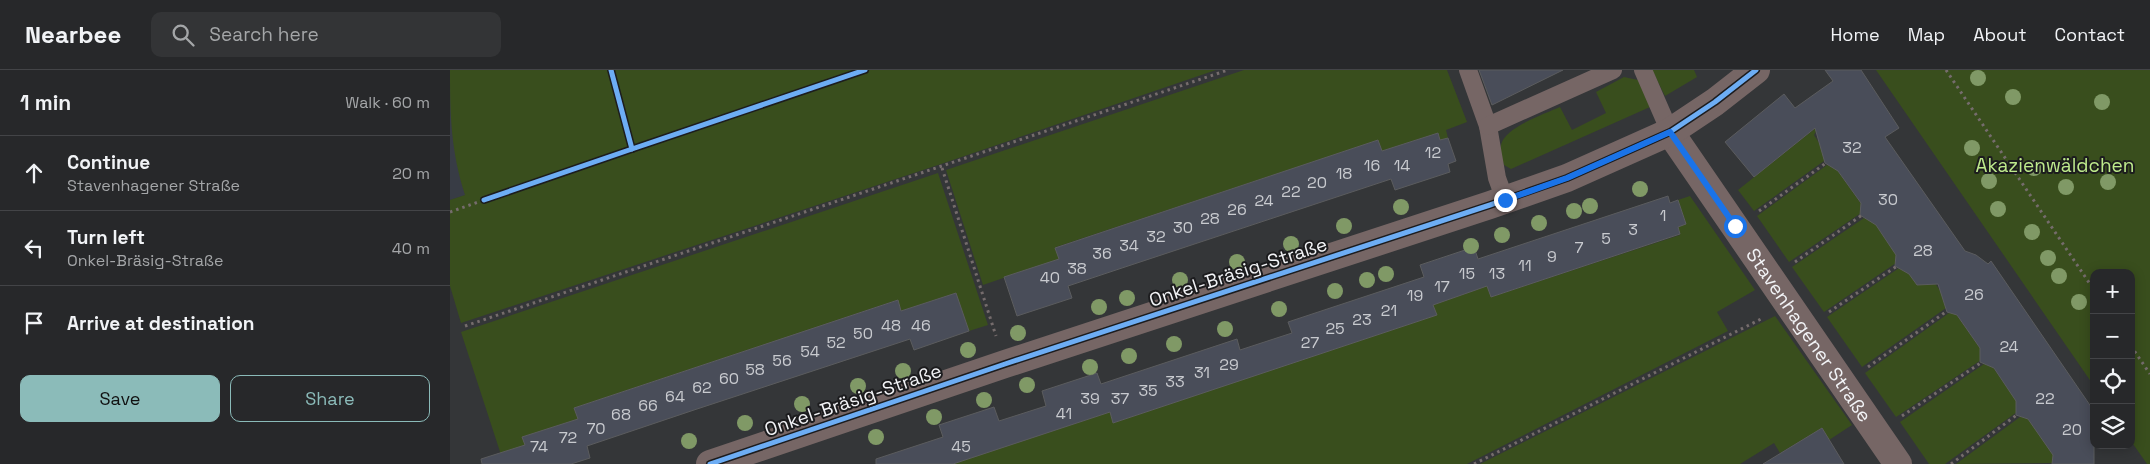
<!DOCTYPE html>
<meta charset="utf-8">
<style>
:root{--surface:#27282a;--page:#333436;--text:#f1f3f6;--muted:#a4a6a8;--line:#434447;--accent:#8bbbb9}
body{margin:0;font-family:"Space Grotesk",sans-serif;background:var(--page);color:var(--text)}
.controls{position:absolute;right:15px;bottom:15px;display:grid;overflow:hidden;border-radius:10px;box-shadow:0 2px 12px #0003}
.controls button{width:45px;height:45px;display:grid;place-items:center;padding:0;border:0;border-bottom:1px solid var(--line);background:var(--surface);color:var(--text);font:25px sans-serif}
.stop{position:absolute;width:15px;height:15px;margin:-11px;border:4px solid #1a73e8;border-radius:50%;background:#fff}
.stop.end{background:#1a73e8;border-color:#fff;box-shadow:0 1px 5px #0008}
.list{margin:0;padding:0;list-style:none}
h2{display:flex;justify-content:space-between;align-items:center;height:65px;margin:0;padding:0 20px;font-size:21px}
h2 small{font-size:16px;font-weight:400;color:var(--muted)}
.list li{display:grid;grid-template-columns:32px 1fr auto;gap:15px;align-items:center;box-sizing:border-box;height:75px;padding:0 20px;border-top:1px solid var(--line)}
.list b{display:block;font-size:19px;white-space:nowrap}
.list p{margin:0;font-size:16px;white-space:nowrap;color:var(--muted)}
.list em{font-size:16px;font-style:normal;color:var(--muted)}
.actions{display:flex;gap:10px;padding:15px 20px}
.actions a{flex:1;padding:11px 0;border:1px solid var(--accent);border-radius:10px;text-align:center;font-size:18px;color:var(--accent)}
.actions .main{background:var(--accent);color:#111}
.icon{flex:none;width:28px;height:28px;fill:none;stroke:currentColor;stroke-width:2;stroke-linecap:round;stroke-linejoin:round}
.map{position:relative;flex:none;width:1700px;height:394px;overflow:hidden}
header{display:flex;align-items:center;gap:30px;box-sizing:border-box;height:70px;padding:0 25px;background:var(--surface);border-bottom:1px solid var(--line)}
header strong{font-size:24px}
nav{display:flex;gap:28px;margin-inline-start:auto;font-size:18px}
.search{width:350px;height:45px;background:var(--page);display:flex;align-items:center;gap:12px;box-sizing:border-box;padding:0 18px;border-radius:10px;color:var(--muted);font-size:19px}
main{display:flex}
aside{flex:1;background:var(--surface)}
.map>svg:first-child{display:block}
.built{fill:#383c45}
.green{fill:#394e1d}
.building{fill:#494d59;stroke:#5b5c5e}
.lines{fill:none;stroke-linecap:round;stroke-linejoin:round}
.path{stroke:#756c6c;stroke-width:3;stroke-dasharray:2.5 4;stroke-linecap:butt}
.service{stroke:#766665;stroke-width:18}
.minor{stroke:#766665;stroke-width:28}
.cycleway-casing{stroke:#1c1c1e;stroke-width:8}
.cycleway{stroke:#6dadf4;stroke-width:5}
.tree{fill:#809966}
.route{stroke:#1a73e8;stroke-width:6}
.labels{text-anchor:middle;dominant-baseline:central;stroke-width:4;stroke-linejoin:round;paint-order:stroke}
.number-label{font-size:16px;fill:#c8cacf}
.park-label{font-size:19px;fill:#beea8c;stroke:#1c1c1e}
.street-label{font-size:19px;fill:#f2f3f6;stroke:#1c1c1e}
</style>
<header>
<strong>Nearbee</strong>
<div class="search"><svg class="icon" aria-label="search" viewBox="0 0 24 24"><circle cx="10" cy="10" r="6"/><path d="M15 15l6 6"/></svg>Search here</div>
<nav><a>Home</a><a>Map</a><a>About</a><a>Contact</a></nav>
</header>
<main>
<aside>
<h2>1 min<small>Walk · 60 m</small></h2>
<ul class="list">
<li><svg class="icon" aria-label="ahead" viewBox="0 0 24 24"><path d="M12 20V5M6 11l6-6 6 6"/></svg><div><b>Continue</b><p>Stavenhagener Straße</p></div><em>20 m</em></li>
<li><svg class="icon" aria-label="left" viewBox="0 0 24 24"><path d="M17 20v-9H6M10 6l-5 5 5 5"/></svg><div><b>Turn left</b><p>Onkel-Bräsig-Straße</p></div><em>40 m</em></li>
<li><svg class="icon" aria-label="arrive" viewBox="0 0 24 24"><path d="M6 21V4h12l-3 4 3 4H6"/></svg><div><b>Arrive at destination</b></div></li>
</ul>
<div class="actions"><a class="main">Save</a><a>Share</a></div>
</aside>
<div class="map">
<svg width="1700" height="394" viewBox="0 0 1700 394">
<rect width="100%" height="100%" fill="#343638"/>
<path class="built" d="M0,0L31,120L0,130Z"/>
<g class="green">
<path d="M0,0H766L491,94L11,253L0,216V130L15,125C1,81 0,46 0,0Z"/>
<path d="M794,0H997L1017,52L996,60L998,68L990,70L988,63L932,81L928,70L606,177L609,189L533,215L496,100Z"/>
<path d="M1202,0H1244L1247,7L1215,26Z"/>
<path d="M1426,0H1700V394H1697L1681,371V203H1644V316Z"/>
<path d="M1174,7L1188,10L1200,37L1061,99L1054,95C1052,88 1049,82 1051,75C1054,58 1094,44 1110,37L1122,60L1156,43L1146,22Z"/>
<path d="M1367,57L1368,58L1364,65L1375,82L1374,91L1304,141L1288,120Z"/>
<path d="M1377,95L1385,97L1412,135L1411,143L1339,192L1307,146Z"/>
<path d="M488,103L538,255L519,261L506,223L451,241L447,230L124,338L128,349L73,367L75,375L67,378L73,394H54L11,262Z"/>
<path d="M1240,126L1305,220L1267,242L1278,261L1017,394H502L660,342L663,353L986,245L983,235L1037,216L1041,227L1230,165L1228,157L1236,154L1228,130Z"/>
<path d="M1414,148L1422,149L1447,186L1446,193L1374,242L1342,197Z"/>
<path d="M1449,198L1457,200L1468,214H1476L1483,210L1496,230V238L1412,297L1377,247Z"/>
<path d="M1499,243L1506,244L1532,281L1531,290L1446,347L1415,303Z"/>
<path d="M1325,246L1402,355L1379,370L1372,358L1330,383L1324,373L1290,394H1030Z"/>
<path d="M1534,294L1542,296L1568,333L1567,342L1495,394H1479L1450,352Z"/>
<path d="M1570,347H1578L1604,386L1602,393L1506,394Z"/>
</g>
<g class="building">
<path d="M1029,0H1113L1042,35Z"/>
<path d="M1375,0H1411L1449,58L1435,67L1515,181L1526,185L1538,194L1541,191L1644,341V394H1602L1603,385L1578,349L1566,345V331L1544,298L1530,292V278L1507,245L1497,242L1488,214L1467,215L1459,204L1445,196L1446,185L1426,155L1410,145L1411,133L1388,101L1375,93L1365,58L1304,107L1275,72L1334,24L1345,38L1383,11Z"/>
<path d="M988,63L990,70L998,68L1006,91L998,94L1000,102L945,120L941,109L672,198L618,216L622,228L567,246L554,207L609,189L605,178L928,70L932,81Z"/>
<path d="M1218,126L1220,133L1228,130L1236,154L1228,157L1230,164L1041,227L1037,216L983,235L987,245L663,353L660,342L503,394H426V389L493,367L489,355L544,337L549,351L596,336L592,321L647,303L651,314L787,269L790,280L842,263L838,252L974,207L970,195L1024,177L1028,189Z"/>
<path d="M506,223L519,261L464,280L460,269L244,340L137,376L140,388L121,394H32L31,389L75,375L72,367L128,349L124,338L448,230L451,241Z"/>
<path d="M1372,358L1394,394H1313Z"/>
</g>
<g class="lines">
<g class="path">
<path d="M1496,0L1644,220"/>
<path d="M492,98L546,266"/>
<path d="M1309,141L1376,93"/>
<path d="M0,142L34,130"/>
<path d="M1345,192L1412,145"/>
<path d="M1379,242L1447,196"/>
<path d="M15,256L778,0"/>
<path d="M1681,276L1700,304"/>
<path d="M1418,297L1497,241"/>
<path d="M1452,346L1532,292"/>
<path d="M1024,394L1311,249"/>
<path d="M1501,394L1568,344"/>
</g>
<g class="service">
<path d="M1018,0L1038,56L1047,108L1055,130"/>
<path d="M1193,0L1220,62"/>
<path d="M1038,56L1163,0"/>
</g>
<g class="minor">
<path id="s1" d="M1220,62L1448,394"/>
<path d="M260,394L555,294L1040,135L1117,108L1220,62L1265,32L1306,0"/>
</g>
<g class="cycleway-casing">
<g id="cycleway">
<path d="M161,0L182,79L415,0"/>
<path d="M34,130L182,79"/>
<path d="M260,394L555,294L1040,135L1117,108L1220,62L1265,32L1306,0"/>
</g>
</g>
<use href="#cycleway" class="cycleway"/>
</g>
<g class="tree">
<circle cx="1528" cy="8" r="8"/>
<circle cx="1563" cy="27" r="8"/>
<circle cx="1652" cy="32" r="8"/>
<circle cx="1522" cy="78" r="8"/>
<circle cx="1584" cy="98" r="8"/>
<circle cx="1539" cy="111" r="8"/>
<circle cx="1658" cy="112" r="8"/>
<circle cx="1616" cy="117" r="8"/>
<circle cx="1190" cy="119" r="8"/>
<circle cx="1140" cy="136" r="8"/>
<circle cx="951" cy="137" r="8"/>
<circle cx="1548" cy="139" r="8"/>
<circle cx="1124" cy="141" r="8"/>
<circle cx="1089" cy="153" r="8"/>
<circle cx="894" cy="156" r="8"/>
<circle cx="1582" cy="162" r="8"/>
<circle cx="1052" cy="165" r="8"/>
<circle cx="841" cy="174" r="8"/>
<circle cx="1021" cy="176" r="8"/>
<circle cx="1598" cy="188" r="8"/>
<circle cx="787" cy="192" r="8"/>
<circle cx="936" cy="204" r="8"/>
<circle cx="1609" cy="206" r="8"/>
<circle cx="730" cy="210" r="8"/>
<circle cx="917" cy="210" r="8"/>
<circle cx="885" cy="221" r="8"/>
<circle cx="677" cy="228" r="8"/>
<circle cx="1629" cy="232" r="8"/>
<circle cx="649" cy="237" r="8"/>
<circle cx="829" cy="239" r="8"/>
<circle cx="775" cy="259" r="8"/>
<circle cx="568" cy="263" r="8"/>
<circle cx="724" cy="274" r="8"/>
<circle cx="518" cy="280" r="8"/>
<circle cx="679" cy="286" r="8"/>
<circle cx="640" cy="297" r="8"/>
<circle cx="453" cy="301" r="8"/>
<circle cx="577" cy="315" r="8"/>
<circle cx="408" cy="316" r="8"/>
<circle cx="534" cy="330" r="8"/>
<circle cx="352" cy="334" r="8"/>
<circle cx="484" cy="347" r="8"/>
<circle cx="295" cy="353" r="8"/>
<circle cx="426" cy="367" r="8"/>
<circle cx="239" cy="371" r="8"/>
</g>
<g class="lines">
<path class="route" d="M1055,130L1117,108L1220,62L1285,156"/>
</g>
<g class="labels">
<g class="number-label">
<text x="1402" y="77">32</text>
<text x="983" y="82">12</text>
<text x="922" y="95">16</text>
<text x="952" y="95">14</text>
<text x="894" y="103">18</text>
<text x="867" y="112">20</text>
<text x="841" y="121">22</text>
<text x="1438" y="129">30</text>
<text x="814" y="130">24</text>
<text x="787" y="139">26</text>
<text x="1213" y="145">1</text>
<text x="760" y="148">28</text>
<text x="733" y="157">30</text>
<text x="1183" y="159">3</text>
<text x="706" y="166">32</text>
<text x="1156" y="168">5</text>
<text x="679" y="175">34</text>
<text x="1129" y="177">7</text>
<text x="1473" y="180">28</text>
<text x="652" y="183">36</text>
<text x="1102" y="186">9</text>
<text x="1075" y="195">11</text>
<text x="627" y="198">38</text>
<text x="1017" y="203">15</text>
<text x="1047" y="203">13</text>
<text x="600" y="207">40</text>
<text x="992" y="216">17</text>
<text x="1524" y="224">26</text>
<text x="965" y="225">19</text>
<text x="939" y="240">21</text>
<text x="912" y="249">23</text>
<text x="441" y="255">48</text>
<text x="471" y="255">46</text>
<text x="885" y="258">25</text>
<text x="413" y="263">50</text>
<text x="386" y="272">52</text>
<text x="860" y="272">27</text>
<text x="1559" y="276">24</text>
<text x="360" y="281">54</text>
<text x="332" y="290">56</text>
<text x="779" y="294">29</text>
<text x="305" y="299">58</text>
<text x="752" y="302">31</text>
<text x="279" y="308">60</text>
<text x="725" y="311">33</text>
<text x="252" y="317">62</text>
<text x="698" y="320">35</text>
<text x="225" y="326">64</text>
<text x="640" y="328">39</text>
<text x="670" y="328">37</text>
<text x="1595" y="328">22</text>
<text x="198" y="335">66</text>
<text x="614" y="343">41</text>
<text x="171" y="344">68</text>
<text x="146" y="358">70</text>
<text x="1622" y="359">20</text>
<text x="118" y="367">72</text>
<text x="89" y="376">74</text>
<text x="511" y="376">45</text>
</g>
<g class="park-label">
<text x="1605" y="95">Akazienwäldchen</text>
</g>
<g class="street-label">
<text transform="translate(788 202) rotate(-18)">Onkel-Bräsig-Straße</text>
<text stroke="none"><textPath href="#s1" startOffset="246">Stavenhagener Straße</textPath></text>
<text transform="translate(403 330) rotate(-19)">Onkel-Bräsig-Straße</text>
</g>
</g>
</svg>
<div class="controls">
<button>+</button>
<button>−</button>
<button><svg class="icon" aria-label="locate" viewBox="0 0 24 24"><circle cx="12" cy="12" r="6"/><path d="M12 2v4M12 18v4M2 12h4M18 12h4"/></svg></button>
<button><svg class="icon" aria-label="layers" viewBox="0 0 24 24"><path d="M12 4l9 5-9 5-9-5zM3 14l9 5 9-5"/></svg></button>
</div>
<div class="stop" style="left:1285px;top:156px"></div>
<div class="stop end" style="left:1055px;top:130px"></div>
</div>
</main>
